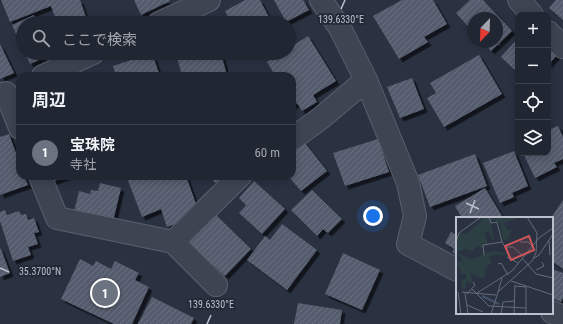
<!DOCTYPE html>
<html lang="ja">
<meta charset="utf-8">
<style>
:root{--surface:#202632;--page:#2d323e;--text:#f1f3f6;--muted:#a2a5ac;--line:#3d434d;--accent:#8c9099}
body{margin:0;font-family:"Roboto Condensed","Noto Sans JP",sans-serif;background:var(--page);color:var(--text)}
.controls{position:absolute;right:12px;top:12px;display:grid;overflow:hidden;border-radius:8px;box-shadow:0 2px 10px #0003}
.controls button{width:36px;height:36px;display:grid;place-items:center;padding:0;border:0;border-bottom:1px solid var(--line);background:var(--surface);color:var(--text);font:20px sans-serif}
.compass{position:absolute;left:467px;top:12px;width:36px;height:36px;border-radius:50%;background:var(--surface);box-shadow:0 2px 10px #0003;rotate:203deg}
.you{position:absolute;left:373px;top:216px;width:14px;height:14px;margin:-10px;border:3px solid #fff;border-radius:50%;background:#1a73e8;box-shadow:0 0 0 6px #1a73e833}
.badge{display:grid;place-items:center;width:26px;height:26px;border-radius:50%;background:var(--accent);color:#fff;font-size:13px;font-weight:700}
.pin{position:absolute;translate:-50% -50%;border:2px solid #fff;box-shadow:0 1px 4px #0006}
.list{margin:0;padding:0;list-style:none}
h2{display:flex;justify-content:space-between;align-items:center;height:52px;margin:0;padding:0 16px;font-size:17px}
h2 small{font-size:13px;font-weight:400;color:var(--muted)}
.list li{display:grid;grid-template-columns:26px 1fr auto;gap:12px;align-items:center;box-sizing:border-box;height:56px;padding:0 16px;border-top:1px solid var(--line)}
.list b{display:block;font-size:15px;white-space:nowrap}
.list p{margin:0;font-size:13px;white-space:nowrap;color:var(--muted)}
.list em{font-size:13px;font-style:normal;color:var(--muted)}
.icon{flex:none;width:22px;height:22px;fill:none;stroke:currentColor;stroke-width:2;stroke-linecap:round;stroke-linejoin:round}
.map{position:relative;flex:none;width:563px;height:324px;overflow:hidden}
.search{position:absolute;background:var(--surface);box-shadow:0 2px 10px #0003;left:16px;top:16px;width:280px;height:44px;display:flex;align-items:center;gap:10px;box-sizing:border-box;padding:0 14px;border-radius:22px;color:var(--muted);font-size:15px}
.panel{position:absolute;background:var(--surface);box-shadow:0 2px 10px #0003;left:16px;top:72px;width:280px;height:108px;border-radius:12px}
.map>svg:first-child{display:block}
.building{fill:url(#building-hatch);filter:url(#shadow)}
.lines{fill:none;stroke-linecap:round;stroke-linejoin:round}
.minor-casing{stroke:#59606c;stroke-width:24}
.minor{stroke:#3e4552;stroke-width:22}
.ticks{fill:none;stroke:#bbc0cc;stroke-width:1.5}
.inset-river{fill:none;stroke:#43516b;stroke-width:2}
.inset-road{fill:none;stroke:#646b79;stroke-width:1}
.view{fill:#ce5659;fill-opacity:0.15;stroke:#ce5659;stroke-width:2}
.inset-edge{fill:none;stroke:#bbc0cc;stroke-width:2}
.ticks-label{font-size:10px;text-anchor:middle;fill:#bbc0cc;stroke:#232a37;stroke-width:4;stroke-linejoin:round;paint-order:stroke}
</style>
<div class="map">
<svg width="563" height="324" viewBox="0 0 563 324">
<defs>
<pattern id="building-hatch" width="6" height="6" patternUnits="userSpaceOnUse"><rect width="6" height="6" fill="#545b6d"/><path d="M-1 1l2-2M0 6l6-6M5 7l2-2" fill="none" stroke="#6b7181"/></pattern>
<filter id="shadow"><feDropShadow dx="3.5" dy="3.5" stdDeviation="0" flood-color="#0009"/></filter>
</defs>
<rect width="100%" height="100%" fill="#2a3242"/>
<g class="building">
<path d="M1,0H80L88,23H57L51,6L10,22Z"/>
<path d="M134,0H170V1L141,15Z"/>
<path d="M245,0H260L272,23H231L225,11Z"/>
<path d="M274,0H303L309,10L286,22Z"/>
<path d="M402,0H433L447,24L424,37L428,42L399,59L373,16Z"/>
<path d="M470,0H483L512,31L491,51L483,42H497V18H473V32L456,13Z"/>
<path d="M556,0H563V20L549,8Z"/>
<path d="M34,15L37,23H23V49L12,25Z"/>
<path d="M308,36L336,81L313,95L317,102L302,111L297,103L292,106V76H266L273,72L267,62L281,53H289V48Z"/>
<path d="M518,38V73L501,57Z"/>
<path d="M0,44L14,73L0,79Z"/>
<path d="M548,46L557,55L548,65Z"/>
<path d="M25,53H55L30,64Z"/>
<path d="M152,53L160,76H116L113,66Z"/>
<path d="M176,53H221L226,72L211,76H182Z"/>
<path d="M479,55L502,94L444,127L427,98L436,93L430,83Z"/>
<path d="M412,78L424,109L400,118L387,87Z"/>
<path d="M558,126L563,137V159L554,163L557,167L535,178L523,153H548V130Z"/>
<path d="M9,134L20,164V176H24L28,185L0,195V137Z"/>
<path d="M301,138L327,171L301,191L288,176H292V146Z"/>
<path d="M378,139L389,172L345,186L333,153Z"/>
<path d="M514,151L528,186L512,193L514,197L500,203L483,163Z"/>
<path d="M475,154L487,186L430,207L418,175Z"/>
<path d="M47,176H68L49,183Z"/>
<path d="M134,176H186L200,215L167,227L161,209L142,217L127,178Z"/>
<path d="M210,176H233L220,187L210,178Z"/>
<path d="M254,181L285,209L262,234L239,213L246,205L239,198Z"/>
<path d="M100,183L121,188L113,221L74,212L79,191L90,194L91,190L98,191Z"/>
<path d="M485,188L502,216L499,218H462L455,206Z"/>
<path d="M312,190L342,219L328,233L323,229L317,236L291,210Z"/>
<path d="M563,200V269L552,261V218H551Z"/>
<path d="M5,210L7,215L19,211L21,215L26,214L28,220L34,218L39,232L34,233L38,244L28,247L31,255L13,261L0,221V212Z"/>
<path d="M216,215L251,249L225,276L189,243Z"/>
<path d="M282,224L317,250L287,290L247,260L265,236L270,240Z"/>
<path d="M451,232L457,235V255L452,252L454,249L445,243Z"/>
<path d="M0,247L10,273L0,277Z"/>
<path d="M343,253L380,270L362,310L325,294Z"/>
<path d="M80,259L93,266L96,261L111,269L115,261L139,273L135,280L149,287L132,324H114L61,299Z"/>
<path d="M552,269L563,273V298L561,302L552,298Z"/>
<path d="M152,297L194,318L191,324H138Z"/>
<path d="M298,303L342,310L340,324H294Z"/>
</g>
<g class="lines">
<g class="minor-casing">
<g id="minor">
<path d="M321,0L340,28L366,80L408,183L415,216L408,244L457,270"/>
<path d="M519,0L532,15"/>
<path d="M159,23L209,0"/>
<path d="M548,32L563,47"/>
<path d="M43,76L93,53"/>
<path d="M6,93L20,128"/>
<path d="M292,139L321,118L366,80"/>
<path d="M40,176L57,218L173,242L216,285"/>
<path d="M173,242L240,176"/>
<path d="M552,312L563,317"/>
</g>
</g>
<use href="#minor" class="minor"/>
</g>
<path class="ticks" d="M341,9L345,0M466,203L479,209M470,213L475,200M0,268L9,272M207,324L211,315"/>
<g transform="translate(456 217)">
<rect width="97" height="97" fill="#2a3242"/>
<path d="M26,0H67L47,6L52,13H56L50,24L47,23L44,5L37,2L35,7L38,22H34L36,20L32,14L28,16L32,26L29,27L27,32L22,28L17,34L9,32L1,35L0,21L4,16L10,17L24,5ZM38,34L51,36L53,39L48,37L45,39L43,37L32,40L36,44L29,52V61L21,60L14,55L17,67L10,64V71L7,73L5,63L11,61L9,56L6,58L3,49H0V45L7,44L1,36L15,42Z" fill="#2c3f43"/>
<path class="inset-river" d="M26,79L43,87"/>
<path class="inset-road" d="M33,0L35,6L41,5L46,25M93,24L94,38M0,25L3,16L25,0M64,25H72L76,29M28,38L27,28L46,25L49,30H57L67,39M51,40L62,46M66,41L80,57L97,61M78,41L83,38L97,17M42,47L45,46L52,58M80,53L88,49L86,45M55,64L97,78M59,69L70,70V97M16,72L33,89L69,91M2,75L5,97M6,75L40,78M42,75L46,61M9,76L12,97M21,76L56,54L83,21L97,11M11,77L19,68L17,65M11,88L27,95M35,97L42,75L76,44L80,36L81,16L71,0M45,97L47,85L59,84M58,97L59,68"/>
<path class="view" d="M73,19L78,33L55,43L49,29Z"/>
<rect width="97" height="97" class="inset-edge"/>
</g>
<g class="ticks-label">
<text x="341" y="23">139.6330°E</text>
<text x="40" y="275">35.3700°N</text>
<text x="211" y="308">139.6330°E</text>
</g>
</svg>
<div class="controls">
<button>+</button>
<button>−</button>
<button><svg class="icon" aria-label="locate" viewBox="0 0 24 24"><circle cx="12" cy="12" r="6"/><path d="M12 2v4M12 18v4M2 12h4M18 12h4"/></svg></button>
<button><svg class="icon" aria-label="layers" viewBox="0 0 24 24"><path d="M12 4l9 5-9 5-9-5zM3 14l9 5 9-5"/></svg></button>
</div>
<svg class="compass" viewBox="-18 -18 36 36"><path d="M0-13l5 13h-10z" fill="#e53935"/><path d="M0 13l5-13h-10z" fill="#a2a5ac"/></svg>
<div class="you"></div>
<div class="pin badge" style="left:105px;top:293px;background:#6b7280">1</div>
<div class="search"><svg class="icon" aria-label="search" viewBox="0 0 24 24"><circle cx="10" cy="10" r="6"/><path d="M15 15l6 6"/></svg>ここで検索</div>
<section class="panel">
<h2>周辺<small></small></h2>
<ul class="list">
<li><span class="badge" style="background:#6b7280">1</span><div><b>宝珠院</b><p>寺社</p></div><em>60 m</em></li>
</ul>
</section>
</div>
